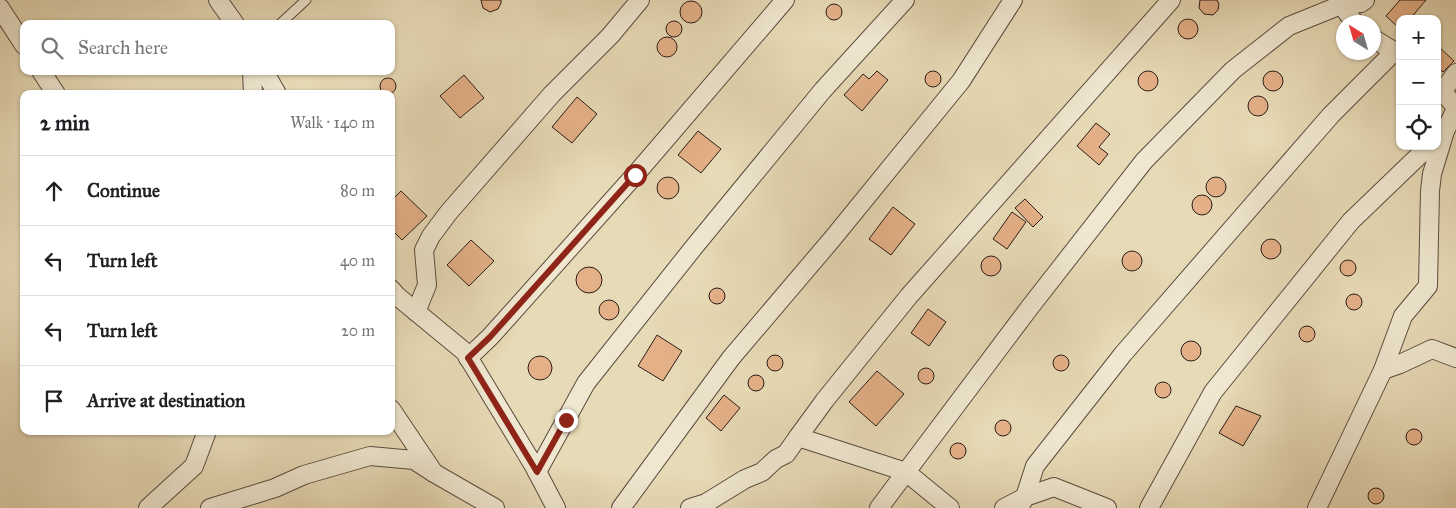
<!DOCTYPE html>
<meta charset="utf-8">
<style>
:root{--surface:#fff;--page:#f6f6f6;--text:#202124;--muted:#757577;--line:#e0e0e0}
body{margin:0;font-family:"IM FELL Great Primer",serif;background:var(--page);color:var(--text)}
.controls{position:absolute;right:15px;top:15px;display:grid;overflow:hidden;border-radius:10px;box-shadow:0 1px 4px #0004}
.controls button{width:45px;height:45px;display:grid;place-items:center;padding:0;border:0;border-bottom:1px solid var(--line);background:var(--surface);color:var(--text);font:25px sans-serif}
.compass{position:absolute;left:1336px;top:15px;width:45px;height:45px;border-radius:50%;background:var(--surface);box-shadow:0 1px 4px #0004;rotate:323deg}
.stop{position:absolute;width:15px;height:15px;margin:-11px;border:4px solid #8f2418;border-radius:50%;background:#fff}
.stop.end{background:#8f2418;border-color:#fff;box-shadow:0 1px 5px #0008}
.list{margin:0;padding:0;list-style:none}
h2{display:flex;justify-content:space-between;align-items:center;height:65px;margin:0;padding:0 20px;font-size:21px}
h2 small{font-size:16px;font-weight:400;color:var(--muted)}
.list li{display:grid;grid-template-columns:32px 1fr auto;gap:15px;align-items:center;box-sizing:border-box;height:70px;padding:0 20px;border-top:1px solid var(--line)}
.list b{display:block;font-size:19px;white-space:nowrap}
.list em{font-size:16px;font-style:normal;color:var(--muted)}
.icon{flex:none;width:28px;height:28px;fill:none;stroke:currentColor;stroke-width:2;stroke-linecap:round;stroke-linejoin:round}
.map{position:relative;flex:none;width:1456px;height:508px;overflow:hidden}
.search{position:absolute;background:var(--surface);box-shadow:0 1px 4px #0004;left:20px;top:20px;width:375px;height:55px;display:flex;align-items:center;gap:12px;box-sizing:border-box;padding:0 18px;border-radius:10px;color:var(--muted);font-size:19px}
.panel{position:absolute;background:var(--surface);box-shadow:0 1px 4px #0004;left:20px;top:90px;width:375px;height:345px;border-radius:10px}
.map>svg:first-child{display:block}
.building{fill:#e4b088;stroke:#2c1d17}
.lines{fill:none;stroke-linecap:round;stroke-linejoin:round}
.service-casing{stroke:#5b4c3f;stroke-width:11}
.minor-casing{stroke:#5b4c3f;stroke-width:20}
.service{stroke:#efe7d0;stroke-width:9}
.minor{stroke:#efe7d0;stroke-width:18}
.route{stroke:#8f2418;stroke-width:6}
</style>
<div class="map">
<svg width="1456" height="508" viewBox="0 0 1456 508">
<rect width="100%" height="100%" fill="#e7dab6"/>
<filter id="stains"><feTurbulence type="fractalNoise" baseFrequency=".004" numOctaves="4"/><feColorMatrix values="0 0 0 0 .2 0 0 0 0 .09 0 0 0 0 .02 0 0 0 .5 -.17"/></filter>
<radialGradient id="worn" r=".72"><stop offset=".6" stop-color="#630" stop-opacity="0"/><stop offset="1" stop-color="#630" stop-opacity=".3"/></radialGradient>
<g class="building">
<path d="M481,0H501V3L498,9L490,12L483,8Z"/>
<path d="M1200,0H1217L1219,4L1218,10L1213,15L1204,14L1199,8Z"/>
<path d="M1400,0H1426L1410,19H1400V29L1386,16Z"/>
<circle cx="691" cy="12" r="11"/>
<circle cx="834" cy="12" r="8"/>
<circle cx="1188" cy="29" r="10"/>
<circle cx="674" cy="29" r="8"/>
<circle cx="667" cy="47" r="10"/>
<path d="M1437,45L1454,61L1443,72L1437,67Z"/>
<circle cx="933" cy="79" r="8"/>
<path d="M877,71L888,80L862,111L844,95L863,74L869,79Z"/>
<circle cx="1273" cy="81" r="10"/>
<circle cx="1148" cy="81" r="10"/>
<path d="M464,75L484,98L460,118L440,96Z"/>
<circle cx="388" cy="86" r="8"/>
<circle cx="1258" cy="106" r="10"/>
<path d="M577,97L597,114L572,143L552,127Z"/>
<path d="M1096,123L1110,134L1099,147L1108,154L1099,165L1077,146Z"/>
<path d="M698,131L721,149L701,173L678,155Z"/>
<circle cx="1216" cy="187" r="10"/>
<circle cx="668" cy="188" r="11"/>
<path d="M401,191L427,216L402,240L391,229V201Z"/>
<circle cx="1202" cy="205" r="10"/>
<path d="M1025,199L1043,217L1033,227L1015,208Z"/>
<path d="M893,207L915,224L891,255L869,239Z"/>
<path d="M1012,212L1026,222L1007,249L993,239Z"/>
<circle cx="1271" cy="249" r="10"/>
<path d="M471,240L494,261L469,286L447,265Z"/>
<circle cx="1132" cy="261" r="10"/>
<circle cx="991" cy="266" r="10"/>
<circle cx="1348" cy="268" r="8"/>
<circle cx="589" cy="280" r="13"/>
<circle cx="717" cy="296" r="8"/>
<circle cx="1354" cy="302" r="8"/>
<circle cx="609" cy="310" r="10"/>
<path d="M928,309L946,322L929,346L911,333Z"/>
<circle cx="1307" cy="334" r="8"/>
<path d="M657,335L682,351L663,381L638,366Z"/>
<circle cx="1191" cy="351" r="10"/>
<circle cx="1061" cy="363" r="8"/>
<circle cx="775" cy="363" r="8"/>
<circle cx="540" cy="368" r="12"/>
<circle cx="926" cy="376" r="8"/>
<path d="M877,371L904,394L876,426L849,402Z"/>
<circle cx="756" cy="383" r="8"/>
<circle cx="1163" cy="390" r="8"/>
<path d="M724,395L740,408L721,431L706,418Z"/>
<path d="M1236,406L1261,416L1243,446L1219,433Z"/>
<circle cx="1003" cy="428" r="8"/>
<circle cx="1414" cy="437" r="8"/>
<circle cx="958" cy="451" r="8"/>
<circle cx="1376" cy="496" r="8"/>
</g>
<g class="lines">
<g class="service-casing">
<path id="service" d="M280,24L306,0"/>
</g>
<g class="minor-casing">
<g id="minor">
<path d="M218,0L235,24"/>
<path d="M1338,0L1354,22"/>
<path d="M0,8L24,45"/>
<path d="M1374,39L1400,55"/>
<path d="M41,71L56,94"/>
<path d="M252,71L253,94"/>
<path d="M264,71L277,94"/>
<path d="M1437,86L1456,107"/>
<path d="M1443,91L1456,73"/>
<path d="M391,289L397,296L465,352L534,466L556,508"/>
<path d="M416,312L427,285L424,250L431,236L449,212L552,94L610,36L640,0"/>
<path d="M468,358L490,337L635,175L785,0"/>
<path d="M1383,370L1400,364L1432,349L1456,358"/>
<path d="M391,409L434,473L495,508"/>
<path d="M798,437L825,400L909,296L1171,0"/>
<path d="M537,472L586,383L694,247L823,90L905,0"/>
<path d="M148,508L194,466L207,431"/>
<path d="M210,508L275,488L304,475L370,456L414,460L434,473"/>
<path d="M621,508L731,358L833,238L961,81L1013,0"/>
<path d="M690,508L706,503L745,479L762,472L776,459L786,454L798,437L906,472L950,508"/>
<path d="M879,508L1030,307L1144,161L1233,70L1289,26L1341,5L1361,3L1365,0"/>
<path d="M1004,508L1025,497L1054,487L1107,508"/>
<path d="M1019,508L1025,497L1035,466L1123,354L1331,115L1395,51"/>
<path d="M1149,508L1213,392L1351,221L1429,146"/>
<path d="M1317,508L1383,370L1403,316L1428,286L1430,191L1432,174L1445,131L1456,109"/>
</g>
</g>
<use href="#service" class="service"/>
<use href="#minor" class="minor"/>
</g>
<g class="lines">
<path class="route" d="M566,420L537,472L468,358L490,337L635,175"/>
</g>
<rect width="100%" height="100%" filter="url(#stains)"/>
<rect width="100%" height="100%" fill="url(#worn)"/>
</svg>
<div class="controls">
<button>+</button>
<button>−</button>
<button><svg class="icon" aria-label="locate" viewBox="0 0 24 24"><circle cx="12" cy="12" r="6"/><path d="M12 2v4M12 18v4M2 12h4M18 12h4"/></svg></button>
</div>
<svg class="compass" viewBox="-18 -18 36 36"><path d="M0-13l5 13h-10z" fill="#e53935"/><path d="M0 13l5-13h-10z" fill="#757577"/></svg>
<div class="stop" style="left:635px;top:175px"></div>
<div class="stop end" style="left:566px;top:420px"></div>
<div class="search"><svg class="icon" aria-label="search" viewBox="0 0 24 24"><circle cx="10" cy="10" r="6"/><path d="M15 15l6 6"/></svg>Search here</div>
<section class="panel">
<h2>2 min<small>Walk · 140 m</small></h2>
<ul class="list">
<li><svg class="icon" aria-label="ahead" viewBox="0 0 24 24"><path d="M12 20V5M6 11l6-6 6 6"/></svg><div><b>Continue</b></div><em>80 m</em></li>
<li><svg class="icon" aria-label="left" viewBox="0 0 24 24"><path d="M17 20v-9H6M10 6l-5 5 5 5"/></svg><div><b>Turn left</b></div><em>40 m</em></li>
<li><svg class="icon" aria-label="left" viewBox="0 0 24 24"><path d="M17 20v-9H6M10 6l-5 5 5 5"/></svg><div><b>Turn left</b></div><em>20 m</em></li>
<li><svg class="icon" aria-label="arrive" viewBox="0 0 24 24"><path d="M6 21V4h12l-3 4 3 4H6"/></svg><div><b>Arrive at destination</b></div></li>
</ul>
</section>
</div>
